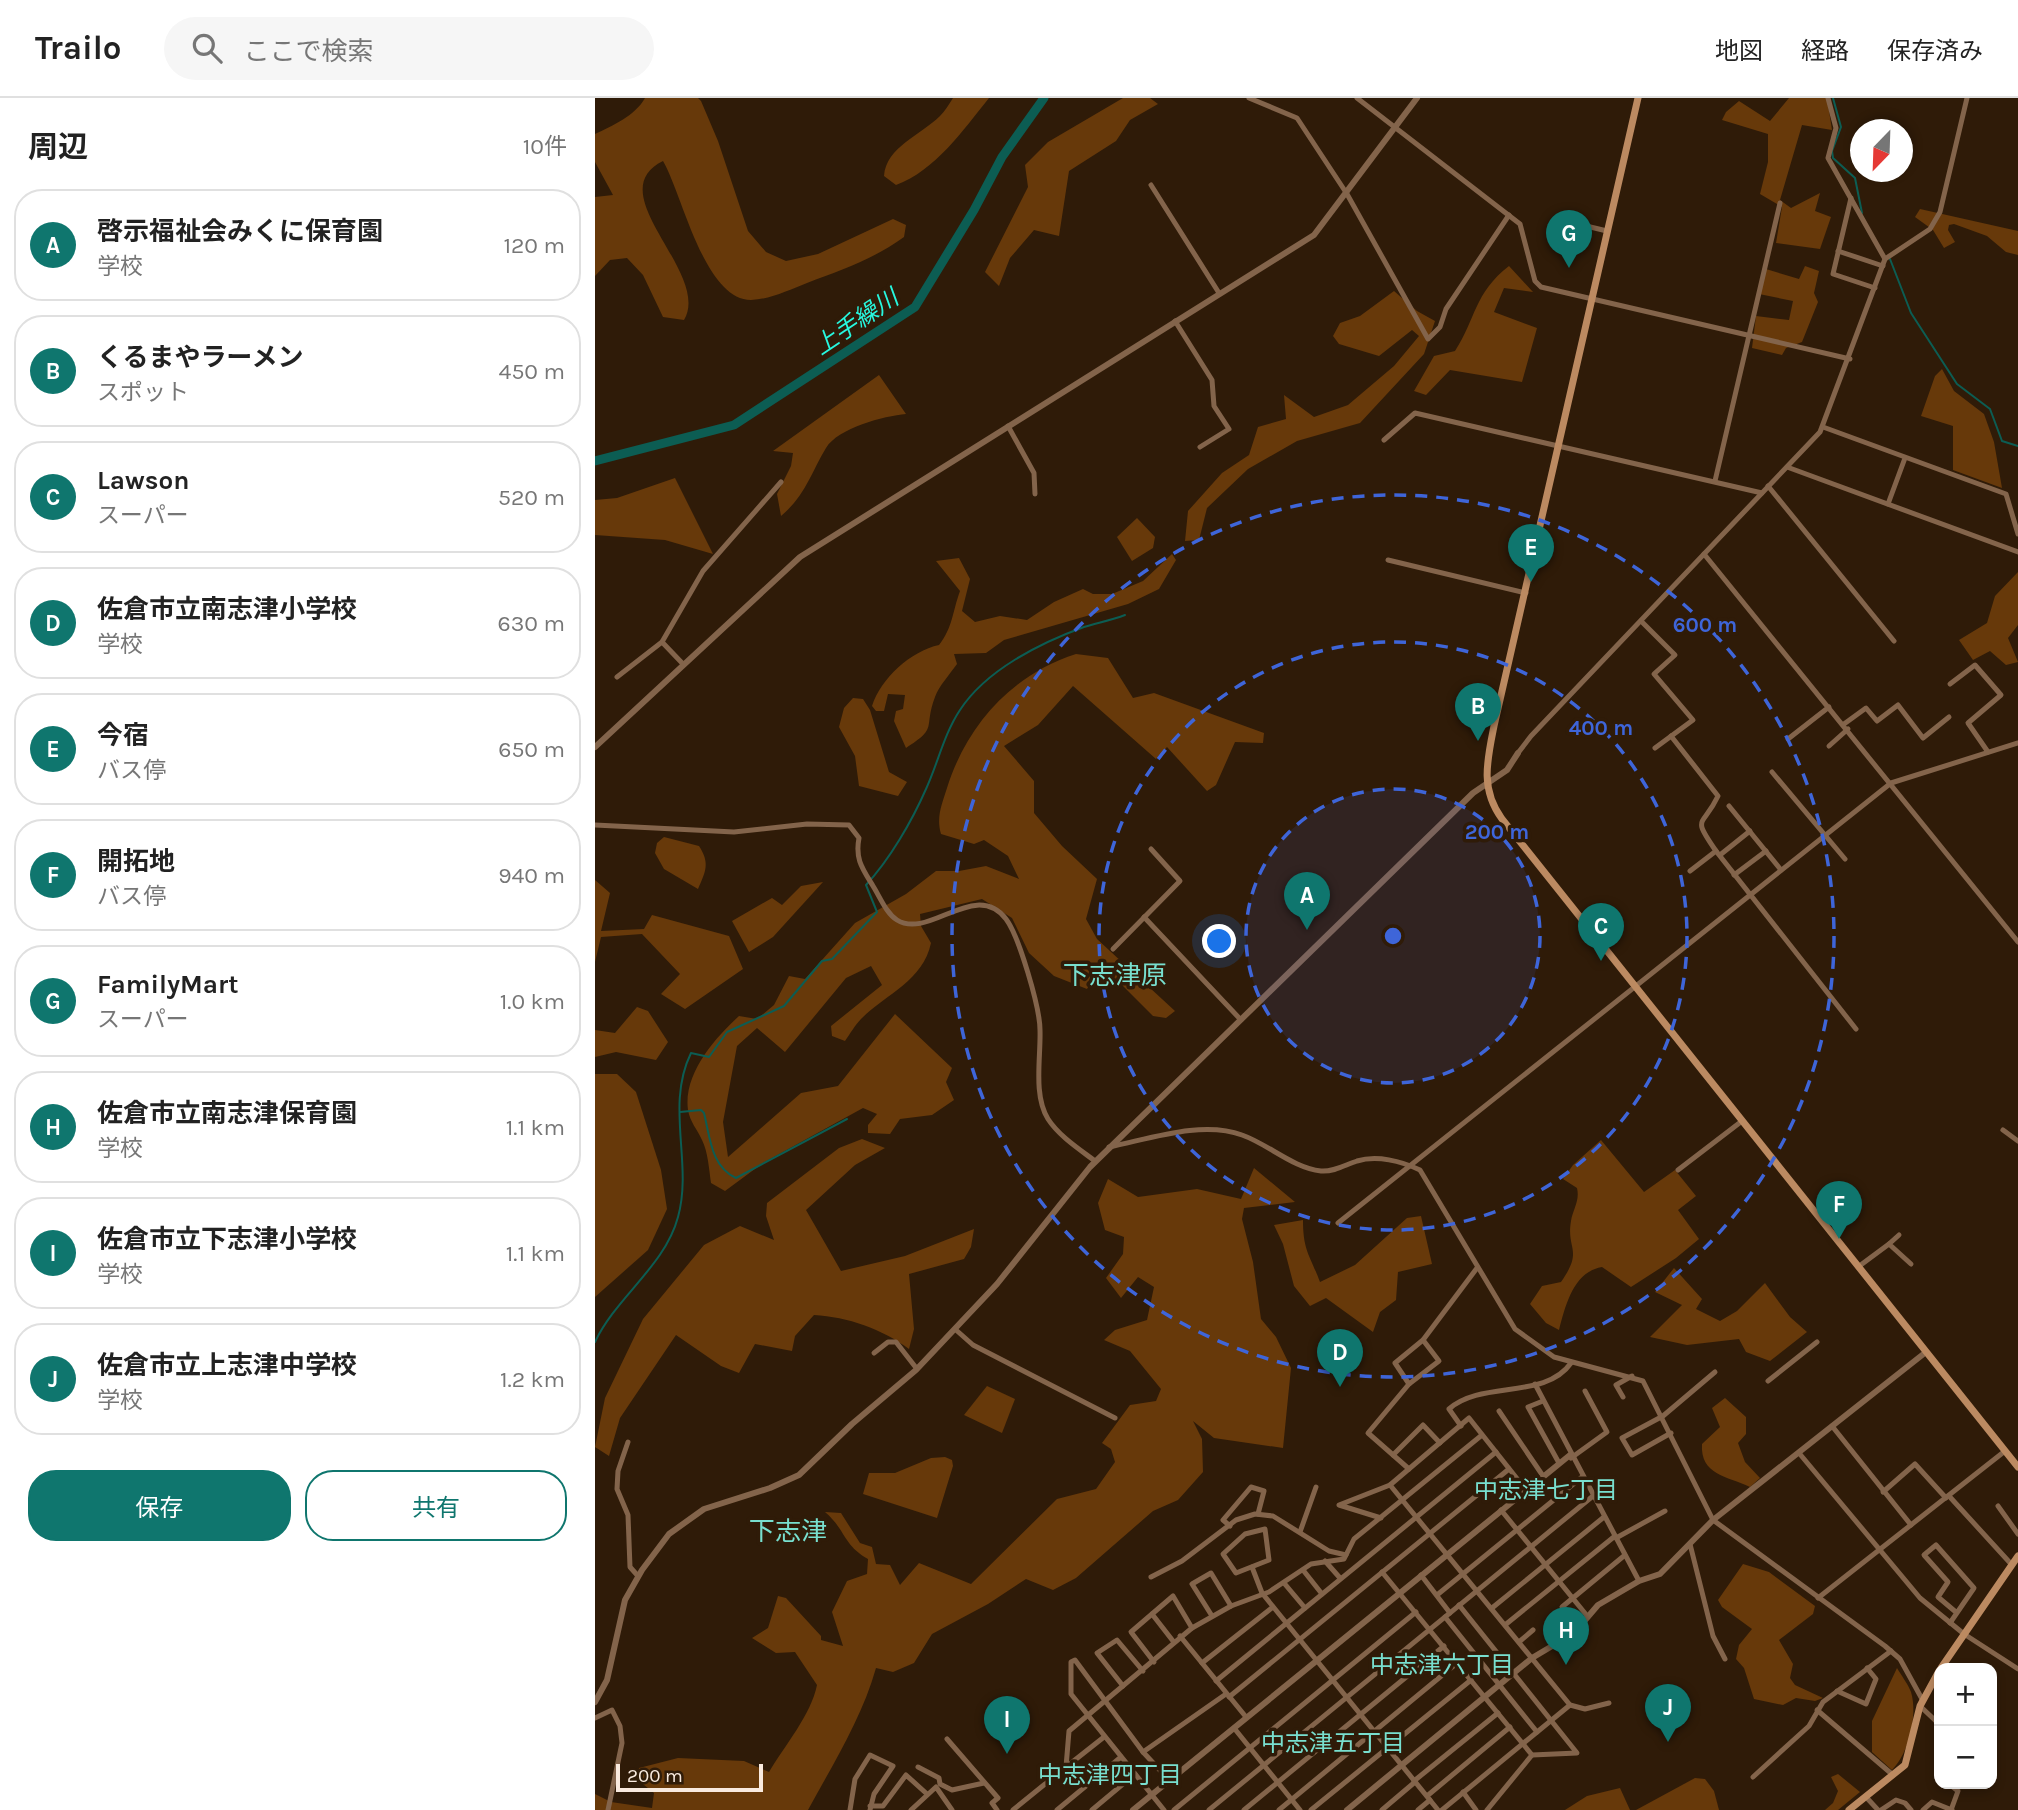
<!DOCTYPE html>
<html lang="ja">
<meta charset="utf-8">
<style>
:root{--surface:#fff;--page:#f6f6f6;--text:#222;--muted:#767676;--line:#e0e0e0;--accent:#0f766e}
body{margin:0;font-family:Karla,"Noto Sans JP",sans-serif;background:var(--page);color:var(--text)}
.controls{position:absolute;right:21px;bottom:21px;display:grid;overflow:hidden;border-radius:14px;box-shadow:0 4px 10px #0003}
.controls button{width:63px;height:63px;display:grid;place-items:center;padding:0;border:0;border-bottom:2px solid var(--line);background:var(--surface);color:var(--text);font:35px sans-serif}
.compass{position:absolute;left:1255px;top:21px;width:63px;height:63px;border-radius:50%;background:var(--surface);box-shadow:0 4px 10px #0003;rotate:203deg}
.scale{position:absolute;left:21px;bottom:18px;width:147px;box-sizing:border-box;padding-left:7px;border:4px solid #f9eadf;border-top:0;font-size:19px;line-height:24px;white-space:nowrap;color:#f9eadf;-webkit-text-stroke:5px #2f1b08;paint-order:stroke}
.you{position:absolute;left:625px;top:844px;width:24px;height:24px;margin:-18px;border:5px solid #fff;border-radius:50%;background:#1a73e8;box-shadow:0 0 0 10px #1a73e833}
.badge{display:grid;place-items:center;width:46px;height:46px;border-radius:50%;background:var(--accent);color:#fff;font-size:23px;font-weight:700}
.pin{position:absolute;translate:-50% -58px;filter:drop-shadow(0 2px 4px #0008)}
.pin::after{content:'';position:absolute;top:37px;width:24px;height:21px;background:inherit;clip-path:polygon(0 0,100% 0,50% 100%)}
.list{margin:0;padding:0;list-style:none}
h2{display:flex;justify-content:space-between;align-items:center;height:91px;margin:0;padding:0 28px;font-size:30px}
h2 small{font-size:23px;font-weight:400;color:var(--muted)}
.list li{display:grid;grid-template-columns:46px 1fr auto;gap:21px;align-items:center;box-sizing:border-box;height:112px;margin:0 14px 14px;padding:0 14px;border:2px solid var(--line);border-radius:28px}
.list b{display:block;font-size:26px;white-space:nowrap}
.list p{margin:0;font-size:23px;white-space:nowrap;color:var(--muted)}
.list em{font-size:23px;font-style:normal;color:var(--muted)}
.actions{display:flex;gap:14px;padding:21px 28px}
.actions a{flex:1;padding:16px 0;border:2px solid var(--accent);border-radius:28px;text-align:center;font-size:24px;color:var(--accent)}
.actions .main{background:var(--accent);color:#fff}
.icon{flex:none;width:38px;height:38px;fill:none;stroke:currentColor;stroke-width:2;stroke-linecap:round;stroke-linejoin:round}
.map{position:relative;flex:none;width:1423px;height:1712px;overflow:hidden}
header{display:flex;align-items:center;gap:42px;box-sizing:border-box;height:98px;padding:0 35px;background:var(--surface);border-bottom:2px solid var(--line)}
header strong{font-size:33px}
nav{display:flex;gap:38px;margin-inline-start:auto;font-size:24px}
.search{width:490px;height:63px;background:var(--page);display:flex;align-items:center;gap:18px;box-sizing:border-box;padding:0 24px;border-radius:38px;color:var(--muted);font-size:26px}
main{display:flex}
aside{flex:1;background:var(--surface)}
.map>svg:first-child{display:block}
.green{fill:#67390a}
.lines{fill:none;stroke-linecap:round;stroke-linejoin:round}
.stream{stroke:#0c5d53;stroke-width:2}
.river{stroke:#0c5d53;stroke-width:9}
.minor{stroke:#83644b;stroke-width:5}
.tertiary{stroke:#83644b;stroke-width:6}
.secondary{stroke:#bc8a61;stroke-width:7}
.ring{fill:none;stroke:#3e65d9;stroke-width:3.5;stroke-dasharray:12 9}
.labels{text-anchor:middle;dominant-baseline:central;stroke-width:7;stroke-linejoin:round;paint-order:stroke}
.water-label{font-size:24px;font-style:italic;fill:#27f7df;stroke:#2f1b08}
.neighbourhood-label{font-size:24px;fill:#78dfcf;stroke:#2f1b08}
.quarter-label{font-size:26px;fill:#78dfcf;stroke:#2f1b08}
.centre{fill:#3e65d9;stroke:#2f1b08;stroke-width:3.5}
.ring-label{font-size:21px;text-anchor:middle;font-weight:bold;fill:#3e65d9;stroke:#2f1b08;stroke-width:7;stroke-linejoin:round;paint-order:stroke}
</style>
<header>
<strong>Trailo</strong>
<div class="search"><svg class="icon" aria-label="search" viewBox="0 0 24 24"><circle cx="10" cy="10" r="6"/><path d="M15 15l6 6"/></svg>ここで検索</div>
<nav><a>地図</a><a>経路</a><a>保存済み</a></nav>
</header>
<main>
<aside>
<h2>周辺<small>10件</small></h2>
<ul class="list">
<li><span class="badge">A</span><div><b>啓示福祉会みくに保育園</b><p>学校</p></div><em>120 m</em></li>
<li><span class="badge">B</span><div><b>くるまやラーメン</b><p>スポット</p></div><em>450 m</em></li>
<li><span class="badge">C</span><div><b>Lawson</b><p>スーパー</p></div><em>520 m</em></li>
<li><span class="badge">D</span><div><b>佐倉市立南志津小学校</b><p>学校</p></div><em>630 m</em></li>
<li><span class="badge">E</span><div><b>今宿</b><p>バス停</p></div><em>650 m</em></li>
<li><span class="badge">F</span><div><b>開拓地</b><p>バス停</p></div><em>940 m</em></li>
<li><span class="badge">G</span><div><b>FamilyMart</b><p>スーパー</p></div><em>1.0 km</em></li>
<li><span class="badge">H</span><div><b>佐倉市立南志津保育園</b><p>学校</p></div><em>1.1 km</em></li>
<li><span class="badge">I</span><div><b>佐倉市立下志津小学校</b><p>学校</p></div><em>1.1 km</em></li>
<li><span class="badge">J</span><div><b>佐倉市立上志津中学校</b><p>学校</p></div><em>1.2 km</em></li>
</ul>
<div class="actions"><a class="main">保存</a><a>共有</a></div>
</aside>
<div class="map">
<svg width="1423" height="1712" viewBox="0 0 1423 1712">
<rect width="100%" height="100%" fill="#2f1b08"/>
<g class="green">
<path d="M50,0H103L106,3L123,43L153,133L171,154L191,163L223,156L298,121L311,127L309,139C279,161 246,172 212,185C194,192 176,201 156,202C109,202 87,95 68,63C3,95 117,175 89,222L68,219L48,177L32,160L15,162L0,178V99L18,97L0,64V36C17,28 40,18 50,0Z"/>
<path d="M358,0H394C369,31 340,73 301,87L289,78C291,49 326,37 345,18C350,13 354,6 358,0Z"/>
<path d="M528,0H555L563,6L535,22L521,43L474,73L464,138L439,132L415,160L404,188L390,174L433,89L430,67L453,44Z"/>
<path d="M1194,0H1232L1237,32L1207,27L1185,102L1196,110L1225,95L1220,113L1236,119L1225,151L1181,145L1187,109L1165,96L1173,64V36L1127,22L1131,14L1144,3L1175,23Z"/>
<path d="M1325,111L1423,133V157L1411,154L1392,138L1359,126L1354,127L1353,132L1360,144L1349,150L1338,132L1320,119Z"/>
<path d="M914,168L938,194L909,190L899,214L942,230L927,284L855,272L831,297L819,293L839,258L860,253C881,221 879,195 914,168Z"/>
<path d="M1210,168L1224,173L1219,195L1223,204L1207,244L1191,250L1187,257L1157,250L1161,218L1194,222L1198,203L1164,196L1171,171L1204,181Z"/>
<path d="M799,193L822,213L840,223L829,256L765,325L702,343L653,371L612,410L604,442L590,443L593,413L627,375L654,357L663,329L691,321L689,297L719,319L753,307L799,268L824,238L817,232L784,258L744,246L738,238L745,225L765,218Z"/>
<path d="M1347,271L1359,293L1389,316L1399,344L1407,390L1358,372V328L1326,318L1340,278Z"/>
<path d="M284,277L311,316C289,318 243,330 231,350C216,375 210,398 186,418L182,396L196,368L198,355L178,353Z"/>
<path d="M80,380L118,456L70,442L0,437V402L22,400Z"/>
<path d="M542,420L560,439L558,450L537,463L522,439Z"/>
<path d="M577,456L581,462L564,491L533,506L409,542L391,555L359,556L362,566C355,576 344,588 340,599C328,631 344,629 311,650L299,623L301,613L308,611L310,597L293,596L289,613H281L277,608C286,580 316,553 344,547C358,529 357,515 365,493L341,463L364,460L375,481L367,513L380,524L405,518L432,522L459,504L488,491L498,496H517L548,483Z"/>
<path d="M1423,474V527L1413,540L1423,564L1411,567L1395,553L1378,562L1364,542L1392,525L1400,498Z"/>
<path d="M481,556L513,560L538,600L559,595L669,635L668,645L640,644L621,687L612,693L572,649L561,661L478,588L443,627L409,648L439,683V715L467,748L502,781L491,821L502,841L580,913L571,920L558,918L506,866L492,891L459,878L434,855L417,820L387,801L325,816L326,828L336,845C328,883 291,896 266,921C260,927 255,936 250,943L237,938L236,928L287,887L276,868L251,880L190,954L162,930L142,948L128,1024L133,1059L206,995L243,988L300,916L357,970L351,984L359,1002L337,1017L305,1021L295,1036L273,1035V1027L282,1016L268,1010L168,1065L130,1093L116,1085C114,1071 113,1054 107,1042C102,1031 95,1024 93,1012C88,976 120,940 144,918L162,921L179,907L194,878L210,881L260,825L311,796L341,773H364L391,768L424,781L413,758L389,742L379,746L346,736C341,719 347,706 352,690C372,626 418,576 481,556Z"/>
<path d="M258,600L268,601L275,612L294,674L312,684L303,698L264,688L260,658L244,629L249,610Z"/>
<path d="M69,739L104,748C115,765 111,773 103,791L69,771L60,755L62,745Z"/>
<path d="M0,782L15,795L6,833L49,831L57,817L134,838L148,871L90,911L66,896L85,876L47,836L6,839L0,864Z"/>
<path d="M228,784L178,839L154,854L137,823L177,800L187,807L206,788Z"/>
<path d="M42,909L53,913L73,944L61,962L21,954L0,959V932L20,935Z"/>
<path d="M0,976H22L41,994L66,1072L72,1111L53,1152L0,1199Z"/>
<path d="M267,1041L290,1050L260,1067L211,1112L246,1173L310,1158L379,1131L376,1149L369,1161L314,1176L319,1231L314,1251C287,1231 253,1219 219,1217L200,1238L197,1253L160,1246L144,1275L126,1268L81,1237L25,1320L14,1358L0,1349L10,1300L48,1221L109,1147L145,1128L179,1142L171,1118L172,1105L244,1050Z"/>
<path d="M1006,1042L1049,1094L1080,1072L1101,1098L1083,1112L1104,1141L1081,1160L1036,1189L1007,1169C979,1174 971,1205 964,1232L951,1225L935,1206L947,1188L966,1184C989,1151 971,1152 976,1123C978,1111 985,1103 982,1090L968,1081L978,1067Z"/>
<path d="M659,1070L700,1104L649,1110L647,1121L658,1164L666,1221L681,1239L696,1270L688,1350L619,1340L598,1323L607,1341L608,1374L583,1402L558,1413L481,1480L458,1492L431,1481L393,1506L337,1536L319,1565L298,1574L281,1570C267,1620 238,1666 213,1712H0V1696L16,1704L57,1710L59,1695L43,1682L44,1670L83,1660L149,1663L174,1674C190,1647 216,1617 222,1587L200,1554L181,1555L157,1540L173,1530L183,1498L191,1500L226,1538V1542L248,1548L237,1514L252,1483L272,1476L273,1461C248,1447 251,1432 230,1414L246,1415L265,1445L277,1449L281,1466L295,1467L305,1487L324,1465L376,1486L462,1401L501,1391L520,1364L516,1351L507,1345L535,1307L561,1303L566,1291L535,1253L509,1242L520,1232L552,1222L559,1189L543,1179L526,1200L511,1180L528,1156L529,1139L510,1132L503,1105L513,1081L543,1099L602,1091L646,1101Z"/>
<path d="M826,1118L837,1166L803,1174L801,1202L785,1214L778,1234L731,1200L715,1208L699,1188L688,1146L679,1127L708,1122C708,1153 715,1157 725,1184L760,1167L812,1120Z"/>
<path d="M1079,1170L1107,1201L1101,1211L1125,1223L1142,1213L1170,1185L1195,1219L1212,1234L1175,1263L1151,1254L1144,1241L1092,1247L1055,1239L1087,1207L1060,1194Z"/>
<path d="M392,1288L420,1301L407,1335L369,1317Z"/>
<path d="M1130,1300L1151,1319V1336L1143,1345L1150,1364L1165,1380L1155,1389C1132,1378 1105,1377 1107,1346L1125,1329L1117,1310Z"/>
<path d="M350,1359L357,1362L358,1368L342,1420L268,1396L274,1375H300L336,1360Z"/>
<path d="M1148,1466L1174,1474L1220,1508L1218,1516L1184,1542L1198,1566L1195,1580L1200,1587L1228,1600L1220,1603L1201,1600L1188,1607L1159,1601L1149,1570L1141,1561L1144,1547L1157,1531L1127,1509L1123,1502Z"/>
<path d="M1302,1570C1306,1577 1313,1586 1316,1594C1323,1617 1314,1655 1297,1672L1277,1654V1623Z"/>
<path d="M1243,1676L1265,1694L1243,1712H1230L1238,1705L1243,1693L1236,1679Z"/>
<path d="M1100,1680L1110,1681L1119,1693L1124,1712H1041Z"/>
<path d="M1025,1690L1035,1712H970L992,1698Z"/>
</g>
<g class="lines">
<g class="stream">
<path d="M1238,0L1246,29L1237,53L1238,60L1260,80L1267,115"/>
<path d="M1295,161L1316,215L1362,286L1395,311L1407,343L1423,348"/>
<path d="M85,1014L106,1012L109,1015C115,1039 116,1069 141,1080L252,1021"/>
<path d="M0,1244C21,1199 70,1168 83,1119C98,1065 70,1008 96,955L114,959L132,934L189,908L227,863L237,861L282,814L271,787C295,761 317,723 331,691C343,665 349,636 365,612C391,572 445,545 489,529C502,525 517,522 530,517"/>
</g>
<path class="river" d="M0,363L139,327L320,209L379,112L407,59L449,0"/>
<g class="minor">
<path d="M654,0L702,20L752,96L833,241L845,229L851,211L914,117"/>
<path d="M762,0L925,126L940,183L946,189L1255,261"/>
<path d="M1233,0L1241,30L1233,60L1290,161"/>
<path d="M556,87L624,195"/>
<path d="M1256,100L1238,176L1280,190"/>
<path d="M962,121L1012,133"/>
<path d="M1243,153L1288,168"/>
<path d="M580,223L617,282L619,308L634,331L605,349"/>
<path d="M413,328L439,375L440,396"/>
<path d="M1228,329L1411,396L1423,436"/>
<path d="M789,342L820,315L1167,395"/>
<path d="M1192,369L1423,454"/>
<path d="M1120,383L1185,105"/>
<path d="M1173,388L1299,543"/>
<path d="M1293,406L1310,360"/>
<path d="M1109,456L1423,844"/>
<path d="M793,462L931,495"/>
<path d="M1046,523L1080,557L1059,576L1098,622L1060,650"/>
<path d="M67,544L88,566"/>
<path d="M22,579L67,544L108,473L186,384"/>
<path d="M1355,586L1380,567L1406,597L1373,625L1393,654"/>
<path d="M1249,626L1271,610L1282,623L1303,607L1328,640L1354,619"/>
<path d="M1076,638L1123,698C1108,730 1096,717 1121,753"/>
<path d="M1193,641L1234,609"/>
<path d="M1234,648L1253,631"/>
<path d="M923,655L936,638L1225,334L1290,161L1335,131L1345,114L1372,0"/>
<path d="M1177,674L1250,761"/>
<path d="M1134,708L1186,772"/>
<path d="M0,727L139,734L212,726L254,727L264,740C260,761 267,770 278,788C285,799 291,815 302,822C334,842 380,781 411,821C424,838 445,910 445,932C446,959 438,997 453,1021C464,1038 484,1051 500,1063"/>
<path d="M1125,757L1155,733"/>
<path d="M1095,773L1121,753L1261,931"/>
<path d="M1139,777L1171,753"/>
<path d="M549,819L646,922"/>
<path d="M518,851L585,783L556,751"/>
<path d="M1408,1032L1423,1043"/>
<path d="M514,1049C554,1041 607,1022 647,1037C673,1046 698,1070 726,1073C739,1074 750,1067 762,1063C782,1057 806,1063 825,1072L920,1231L959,1259L1048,1283L1118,1422L1290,1548L1305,1561L1327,1601"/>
<path d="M1083,1072L1147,1023"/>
<path d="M743,1125L1296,685L1423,645"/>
<path d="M1304,1137L1294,1146L1316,1166"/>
<path d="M1263,1169L1294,1146"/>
<path d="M361,1232L378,1247L520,1320"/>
<path d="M279,1255L293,1244H301L322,1271"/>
<path d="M1173,1283L1222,1244"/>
<path d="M814,1286L800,1265L828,1242L882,1170"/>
<path d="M940,1286L1044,1483"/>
<path d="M1028,1299L1021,1287L1037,1278"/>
<path d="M948,1303L933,1309L964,1365"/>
<path d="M904,1313L948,1378"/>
<path d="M866,1328L854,1311C887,1282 950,1302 976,1265"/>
<path d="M1237,1328L1316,1427"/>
<path d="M1076,1335L1037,1357L1027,1340L1068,1318L1120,1274"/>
<path d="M33,1344L23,1373L22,1391L33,1417L35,1469L43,1478"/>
<path d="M1204,1355L1325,1500L1369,1536L1423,1571"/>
<path d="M798,1357L828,1327L845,1345"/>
<path d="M976,1360L1012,1334L990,1293"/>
<path d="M814,1371L773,1335L814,1286L844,1263L828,1242"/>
<path d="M795,1387L975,1607L990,1611L1014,1605"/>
<path d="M1288,1394L1320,1366L1351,1400"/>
<path d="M1354,1398L1417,1467"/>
<path d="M1403,1408L1423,1436"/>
<path d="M906,1412L993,1519"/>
<path d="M786,1420L744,1407L795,1387L874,1320L931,1392"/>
<path d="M635,1428L628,1422L656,1389L669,1393L663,1416"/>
<path d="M670,1431L674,1462L641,1475L628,1456L650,1436Z"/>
<path d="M705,1434L721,1389"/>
<path d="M1021,1440L1070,1413"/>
<path d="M1095,1446L1118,1538L1130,1561"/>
<path d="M730,1463L745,1480"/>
<path d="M657,1469L667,1495L843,1712"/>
<path d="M708,1472L727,1496"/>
<path d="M787,1474L937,1657L982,1655L864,1507"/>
<path d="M826,1477L855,1515"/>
<path d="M556,1479L587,1463L641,1422L660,1416L678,1418L734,1453L751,1457"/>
<path d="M689,1485L710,1510"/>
<path d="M842,1497L987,1379"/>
<path d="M1223,1500L1410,1353"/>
<path d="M967,1509L1030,1457"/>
<path d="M897,1510L1009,1419"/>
<path d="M557,1516L578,1543"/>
<path d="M617,1518L597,1486L616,1475L636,1508"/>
<path d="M850,1519L942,1634"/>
<path d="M1355,1525L1379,1490L1341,1447L1329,1457L1353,1484L1343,1499L1362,1515"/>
<path d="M910,1527L1020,1438"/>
<path d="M585,1538L651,1619"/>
<path d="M924,1544L938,1532"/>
<path d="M559,1564L536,1534L578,1498L597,1530"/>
<path d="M607,1565L678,1509"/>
<path d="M621,1583L901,1354"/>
<path d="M528,1588L502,1555L522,1542L548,1573"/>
<path d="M1242,1593L1271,1606L1281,1581L1272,1570"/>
<path d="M634,1599L914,1371"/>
<path d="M1325,1608L1344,1626"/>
<path d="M1222,1612L1298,1677"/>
<path d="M0,1620L17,1612L25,1628L27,1645L13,1712"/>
<path d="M639,1630L705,1712"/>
<path d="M352,1641L403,1700L397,1705L402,1712"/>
<path d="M548,1654L631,1596"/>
<path d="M323,1669L344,1680L345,1686L357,1692L389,1685"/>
<path d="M471,1669L509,1639"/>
<path d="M1158,1679L1214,1628L1228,1604L1296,1553"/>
<path d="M819,1683L903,1615"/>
<path d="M1354,1686L1363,1693L1356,1712"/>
<path d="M868,1694L881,1712"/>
<path d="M832,1698L915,1629"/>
<path d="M1271,1699L1283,1712"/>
<path d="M275,1708H288L311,1677L332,1696"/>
<path d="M255,1712L260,1681L275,1657L298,1668L279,1696L275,1712"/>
<path d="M316,1712L341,1689L357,1712"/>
<path d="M418,1712L471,1669L474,1633L597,1530L636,1508L674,1494L716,1466L749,1461L759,1441L887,1337"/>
<path d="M462,1712L526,1659"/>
<path d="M497,1712L540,1676"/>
<path d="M569,1712L476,1596V1564L480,1562L548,1654L575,1683"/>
<path d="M579,1712L821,1514"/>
<path d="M614,1712L998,1398"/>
<path d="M649,1712L849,1548"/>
<path d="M684,1712L862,1565"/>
<path d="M716,1712L876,1582"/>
<path d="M787,1712L820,1684"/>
<path d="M823,1712L835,1702"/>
<path d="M847,1712L975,1607"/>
<path d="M892,1712L937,1657"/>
<path d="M1286,1712L1301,1702L1310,1705L1316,1712"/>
<path d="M1328,1712L1337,1704L1357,1712"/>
</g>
<g class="tertiary">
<path d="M0,649L205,459L719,137L822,0"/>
<path d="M0,1604L12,1582L30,1502L47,1472L74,1436L109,1411L175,1390L204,1377L257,1326L321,1272L402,1186L495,1069L878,695L912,672L923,655"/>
<path d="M538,1712L975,1357"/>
<path d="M752,1712L937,1560L979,1535L1003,1507L1044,1483L1065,1476L1118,1422L1331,1254"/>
</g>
<g class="secondary">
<path d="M1043,0L899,628C892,663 885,691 907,721L1423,1369"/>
<path d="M1346,1570L1423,1458"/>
<path d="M1254,1712L1310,1667L1325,1608L1344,1573"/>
</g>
</g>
<circle cx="798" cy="838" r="147" fill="#3e65d9" fill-opacity=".12"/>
<g class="ring">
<circle cx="798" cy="838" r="147"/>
<circle cx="798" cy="838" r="294"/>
<circle cx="798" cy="838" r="441"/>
</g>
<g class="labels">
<g class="water-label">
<text transform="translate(261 224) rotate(-34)">上手繰川</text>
</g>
<g class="neighbourhood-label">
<text x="951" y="1392">中志津七丁目</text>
<text x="847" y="1567">中志津六丁目</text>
<text x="738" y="1645">中志津五丁目</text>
<text x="515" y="1677">中志津四丁目</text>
</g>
<g class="quarter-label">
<text x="520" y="877">下志津原</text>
<text x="193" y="1433">下志津</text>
</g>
</g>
<circle cx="798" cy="838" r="10" class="centre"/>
<g class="ring-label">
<text x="1110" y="534">600 m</text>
<text x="1006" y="637">400 m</text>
<text x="902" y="741">200 m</text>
</g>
</svg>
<div class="controls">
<button>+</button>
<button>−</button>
</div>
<svg class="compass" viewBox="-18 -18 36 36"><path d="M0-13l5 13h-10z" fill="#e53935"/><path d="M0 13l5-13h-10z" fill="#767676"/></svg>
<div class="scale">200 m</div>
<div class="you"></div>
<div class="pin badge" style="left:712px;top:832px">A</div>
<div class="pin badge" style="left:883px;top:643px">B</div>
<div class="pin badge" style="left:1006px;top:863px">C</div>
<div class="pin badge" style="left:745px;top:1289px">D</div>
<div class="pin badge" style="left:936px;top:484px">E</div>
<div class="pin badge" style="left:1244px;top:1141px">F</div>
<div class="pin badge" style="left:974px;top:170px">G</div>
<div class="pin badge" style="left:971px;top:1567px">H</div>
<div class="pin badge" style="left:412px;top:1656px">I</div>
<div class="pin badge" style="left:1073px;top:1644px">J</div>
</div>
</main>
